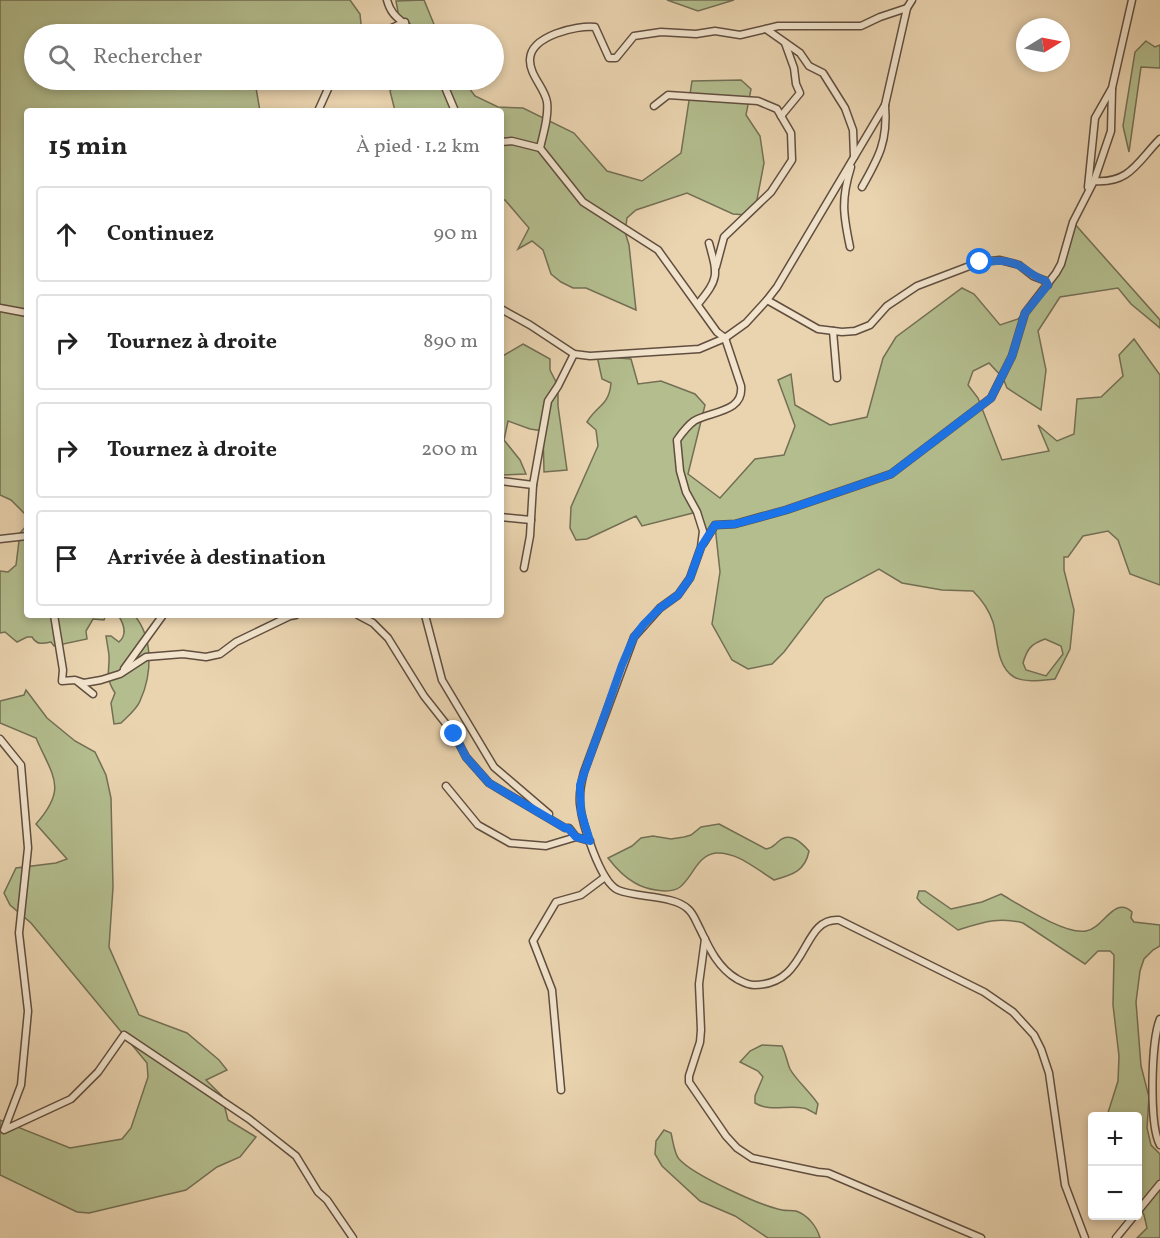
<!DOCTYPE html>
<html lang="fr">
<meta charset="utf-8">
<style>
:root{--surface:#fff;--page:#f6f6f6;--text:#222;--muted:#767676;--line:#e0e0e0}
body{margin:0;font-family:Vollkorn,serif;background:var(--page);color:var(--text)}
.controls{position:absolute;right:18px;bottom:18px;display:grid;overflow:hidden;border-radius:6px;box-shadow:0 3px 9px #0003}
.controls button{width:54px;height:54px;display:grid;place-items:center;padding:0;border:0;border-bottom:2px solid var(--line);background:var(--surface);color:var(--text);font:30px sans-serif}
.compass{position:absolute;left:1016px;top:18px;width:54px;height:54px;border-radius:50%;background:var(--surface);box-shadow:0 3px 9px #0003;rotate:80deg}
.stop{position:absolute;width:18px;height:18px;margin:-14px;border:4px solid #1a73e8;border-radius:50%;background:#fff}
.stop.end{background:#1a73e8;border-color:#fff;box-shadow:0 2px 6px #0008}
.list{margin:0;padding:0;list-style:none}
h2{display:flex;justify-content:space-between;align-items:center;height:78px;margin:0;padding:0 24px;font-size:26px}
h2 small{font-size:20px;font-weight:400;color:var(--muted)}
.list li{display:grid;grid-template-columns:39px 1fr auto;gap:18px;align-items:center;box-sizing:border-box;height:96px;margin:0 12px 12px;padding:0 12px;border:2px solid var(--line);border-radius:6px}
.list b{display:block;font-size:22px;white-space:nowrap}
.list em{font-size:20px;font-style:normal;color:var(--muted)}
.icon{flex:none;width:33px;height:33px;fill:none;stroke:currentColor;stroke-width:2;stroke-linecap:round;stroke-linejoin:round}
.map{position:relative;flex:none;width:1160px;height:1238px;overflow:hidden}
.search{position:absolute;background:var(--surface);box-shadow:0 3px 9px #0003;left:24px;top:24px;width:480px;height:66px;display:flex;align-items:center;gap:15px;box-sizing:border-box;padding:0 21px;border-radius:33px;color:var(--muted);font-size:22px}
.panel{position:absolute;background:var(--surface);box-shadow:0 3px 9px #0003;left:24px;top:108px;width:480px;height:510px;border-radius:6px}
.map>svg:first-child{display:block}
.green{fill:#b3bd8e;stroke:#736f54;stroke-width:1.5;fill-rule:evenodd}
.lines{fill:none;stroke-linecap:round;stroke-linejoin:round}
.minor-casing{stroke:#614e3f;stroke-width:9}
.minor{stroke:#f1e3cc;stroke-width:6}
.route{stroke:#1a73e8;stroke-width:8}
</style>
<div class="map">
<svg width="1160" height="1238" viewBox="0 0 1160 1238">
<rect width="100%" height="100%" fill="#ead4b0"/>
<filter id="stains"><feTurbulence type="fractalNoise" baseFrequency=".00333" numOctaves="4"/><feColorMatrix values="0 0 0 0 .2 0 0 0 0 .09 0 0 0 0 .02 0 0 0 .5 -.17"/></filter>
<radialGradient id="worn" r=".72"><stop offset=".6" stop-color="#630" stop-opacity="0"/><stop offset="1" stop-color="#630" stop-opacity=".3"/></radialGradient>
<g class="green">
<path d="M0,0H350L360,14L362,34H34V80H257L256,88L260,111H27V615H106L104,620L93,619L86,631L87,639L54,646L51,642C42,644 37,645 32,637H27L17,642L5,632L0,633V571L8,572L16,565L20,533L27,525L26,515L11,500L0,495Z"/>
<path d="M424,0L438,34H402L396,1Z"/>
<path d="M667,0H734L698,11Z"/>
<path d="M1146,41L1155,47L1160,45V68L1141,67L1129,152L1123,126L1135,52Z"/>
<path d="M398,80H463L475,96L498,107L523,108L574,133L607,171L642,181L681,153L692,81L741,80L751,89L746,115L760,136L764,163L756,205L746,215L733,214L687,193L636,210L627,218L625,232L629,245L636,310L586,288H573L561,282L551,274L543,250L532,241L518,249L529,228L505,200H501V111H395L390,91Z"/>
<path d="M1073,222L1160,320V328L1131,304L1118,288L1060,297L1038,331L1046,370L1041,410L1007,388L1003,378L989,363L973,371L968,385L978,398L1002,460L1049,451L1038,425L1057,441L1074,434L1077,399L1101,397L1123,376L1119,355L1134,339L1160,375V585L1130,574L1118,540L1108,531L1083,536L1068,557H1064V570L1074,610L1070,649L1055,679C1044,680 1024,683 1014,677C996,666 998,639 993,622C989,610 982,600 973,591L942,590L902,583L879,569L825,598L784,652L772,664L748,669L732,660L712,624L720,572L715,526L701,547L703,531L697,512L642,526L636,516L587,539L576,540L570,528L571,507L598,446L596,430L587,422C597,405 609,406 611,383L602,379L597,356L631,359L638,384L661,381L695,394L705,405L688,474L720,498L755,459L784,455L795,426L778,380L791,374L795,405L830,425L867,417L883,358L896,337L962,288L974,294L1000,325L1018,319L1056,273ZM1045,639L1061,646L1063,654L1046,676L1026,670L1023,663C1027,649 1031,644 1045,639Z"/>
<path d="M523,344L550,359V370L558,386V406L567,470L544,472L543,431L530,429L508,421L504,440L520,460L526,474L501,475V357Z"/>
<path d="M118,615H134C154,638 152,675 140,701C137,709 127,717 121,723L114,724L111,703L115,693C104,675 110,673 109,655C108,649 107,642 106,636H111L119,642C128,634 124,624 118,615Z"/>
<path d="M26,690L47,718L75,741L95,752L106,775L111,798L113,887L109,947L139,1015L187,1033L219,1060L227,1070L206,1080L222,1096L228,1120L256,1137L240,1157L217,1167L186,1190L89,1213L77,1212L0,1175V1120L70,1148L122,1139L131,1128L148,1077L147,1063L31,923L10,905L4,893L16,868L56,863L67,859L36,824C68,788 53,777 36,738L0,723V701L24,695Z"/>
<path d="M719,824L766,849C773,848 774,845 779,841C790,831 802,843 809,851C805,872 791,875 774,880C756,869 738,852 716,853C697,855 693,877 680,887C670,895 645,889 635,883C624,877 615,867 608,858L632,846L641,838L653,836L671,839L684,837L691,835L701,827Z"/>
<path d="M919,891H925L951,909L982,902L1001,894C1020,905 1065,935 1086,931C1103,929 1114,895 1132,912L1131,918L1134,922L1160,925V946L1153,950L1144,959L1140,971L1136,1002L1141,1066L1149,1097L1147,1128L1151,1145L1160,1154V1238H1137L1147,1228L1144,1215L1138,1204V1116H1107L1118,1081L1119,1056L1113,1005L1114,955L1110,951H1098L1085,964L1023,923C999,916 980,923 958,930L921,903L917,898Z"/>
<path d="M762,1045L782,1046C786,1054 787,1062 790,1069C796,1080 810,1092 818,1104L816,1114C812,1112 807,1108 803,1108C787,1105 769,1112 755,1103V1096L763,1077L758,1071L740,1062L750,1051Z"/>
<path d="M664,1130L671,1133C673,1141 674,1153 679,1159C693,1175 761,1206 782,1210C787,1211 792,1210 796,1211C808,1215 817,1227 820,1238H768L735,1216L700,1201L662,1166L655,1154L656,1141Z"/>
</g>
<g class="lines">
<g class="minor-casing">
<g id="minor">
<path d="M387,0C392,19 403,19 414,34"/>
<path d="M766,29L800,53L809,66L823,73L845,108L853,130L854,157"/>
<path d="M378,34L405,22"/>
<path d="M442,80L455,111"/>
<path d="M654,106L668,95L758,101L777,109L791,133L792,160L771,192L724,237L716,267"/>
<path d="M318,111L332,80"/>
<path d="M781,116L800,93L796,84L794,68L785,43"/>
<path d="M501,142L512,141L540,148L583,202L658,250L717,332L725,338L741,386C744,413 710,411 694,421C687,426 682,433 677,440L680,471L686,492L697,512L703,531L701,547L690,578L678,595L660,608L634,637L584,772C581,783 579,793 580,804C582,823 600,882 618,890C637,898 674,895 688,909C694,914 696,922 700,929C709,948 718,968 737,979C743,982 748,985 754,985C810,985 800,917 839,920L984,992L1013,1012L1034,1035L1041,1049L1049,1073L1065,1185L1085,1238"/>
<path d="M540,148C543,134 549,117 547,102C545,88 529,75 530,59C531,36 576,25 595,27L609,58H616L634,36L661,32L696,34L715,31L740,35L778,26H861L880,17L907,8"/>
<path d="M1094,181L1111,131L1112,89"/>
<path d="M862,187C879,157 888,141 885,105"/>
<path d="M1088,187L1095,118L1112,88L1132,0"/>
<path d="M850,247C843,214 841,199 851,167"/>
<path d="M767,300L818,329L842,332L855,331L870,325L887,306L917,286L980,262L1000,260L1019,265L1033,276L1046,281L1048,285"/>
<path d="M698,304C719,278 718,276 709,243"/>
<path d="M0,308L27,313"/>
<path d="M501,309L530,325L574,354L590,356L699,349L725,338L746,323L767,300L777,287L885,105L907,8L912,0"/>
<path d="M833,331L837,378"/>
<path d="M501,481L533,485"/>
<path d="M501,517L531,520"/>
<path d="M0,539L27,536"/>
<path d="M703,544L715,525L735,524L786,510L891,474L991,398L1012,356L1025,313L1056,273L1061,264L1073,222L1094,181C1130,184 1138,161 1160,139"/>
<path d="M524,568L530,536L533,485L548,401L558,386L574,354"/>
<path d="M54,615L63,670L62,681L75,680L84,683L101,680L120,674L146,657L183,654L206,657L220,654L236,642L290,616L296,615"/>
<path d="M358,615L373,623L388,638L424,696L454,734L466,757L489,783L565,828H569L576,837L590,841"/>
<path d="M425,615L442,680L494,767L549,814"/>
<path d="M124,669L163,615"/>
<path d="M78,682L93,694"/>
<path d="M0,739L21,765L28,848L19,933L28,1011L21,1085L4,1130L71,1099L98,1072L124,1035L249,1119L296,1156L318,1192L327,1200L353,1238"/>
<path d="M446,786L478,825L510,843L546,846L576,837"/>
<path d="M705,939L699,984L701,1030L700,1042L689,1076V1082L726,1136L737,1148L752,1158L818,1172L828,1173L981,1238"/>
<path d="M1160,1019C1151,1041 1149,1125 1160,1145"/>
<path d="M561,1090L552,990L533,941L556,902L581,895L605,877"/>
<path d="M1138,1211L1160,1184"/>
<path d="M1116,1238L1134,1216"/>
</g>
</g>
<use href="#minor" class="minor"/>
</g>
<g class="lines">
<path class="route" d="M454,734L466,757L489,783L565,828H568L576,837L590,841L581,812L580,785L622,665L634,637L644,624L660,608L678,595L690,578L701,547L715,525L735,524L786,510L891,474L991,398L1012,356L1025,313L1048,285L1046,281C1034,277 1030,272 1020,266C1007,259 993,261 980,262"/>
</g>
<rect width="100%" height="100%" filter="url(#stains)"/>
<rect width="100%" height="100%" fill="url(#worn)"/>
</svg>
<div class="controls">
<button>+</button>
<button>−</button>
</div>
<svg class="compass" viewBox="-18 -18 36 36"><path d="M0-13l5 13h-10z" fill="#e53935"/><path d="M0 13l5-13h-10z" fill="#767676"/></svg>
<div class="stop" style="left:980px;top:262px"></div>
<div class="stop end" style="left:454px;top:734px"></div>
<div class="search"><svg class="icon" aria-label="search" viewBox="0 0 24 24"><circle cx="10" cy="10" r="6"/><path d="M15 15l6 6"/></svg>Rechercher</div>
<section class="panel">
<h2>15 min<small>À pied · 1.2 km</small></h2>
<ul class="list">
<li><svg class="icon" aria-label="ahead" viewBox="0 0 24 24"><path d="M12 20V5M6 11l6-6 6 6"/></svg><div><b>Continuez</b></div><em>90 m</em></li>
<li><svg class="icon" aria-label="right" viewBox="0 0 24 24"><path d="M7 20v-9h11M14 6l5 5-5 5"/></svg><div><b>Tournez à droite</b></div><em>890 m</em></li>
<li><svg class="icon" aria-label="right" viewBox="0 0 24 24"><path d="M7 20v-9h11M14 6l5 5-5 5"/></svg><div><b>Tournez à droite</b></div><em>200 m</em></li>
<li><svg class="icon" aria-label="arrive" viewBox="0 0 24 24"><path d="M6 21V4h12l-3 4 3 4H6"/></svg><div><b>Arrivée à destination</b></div></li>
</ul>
</section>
</div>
